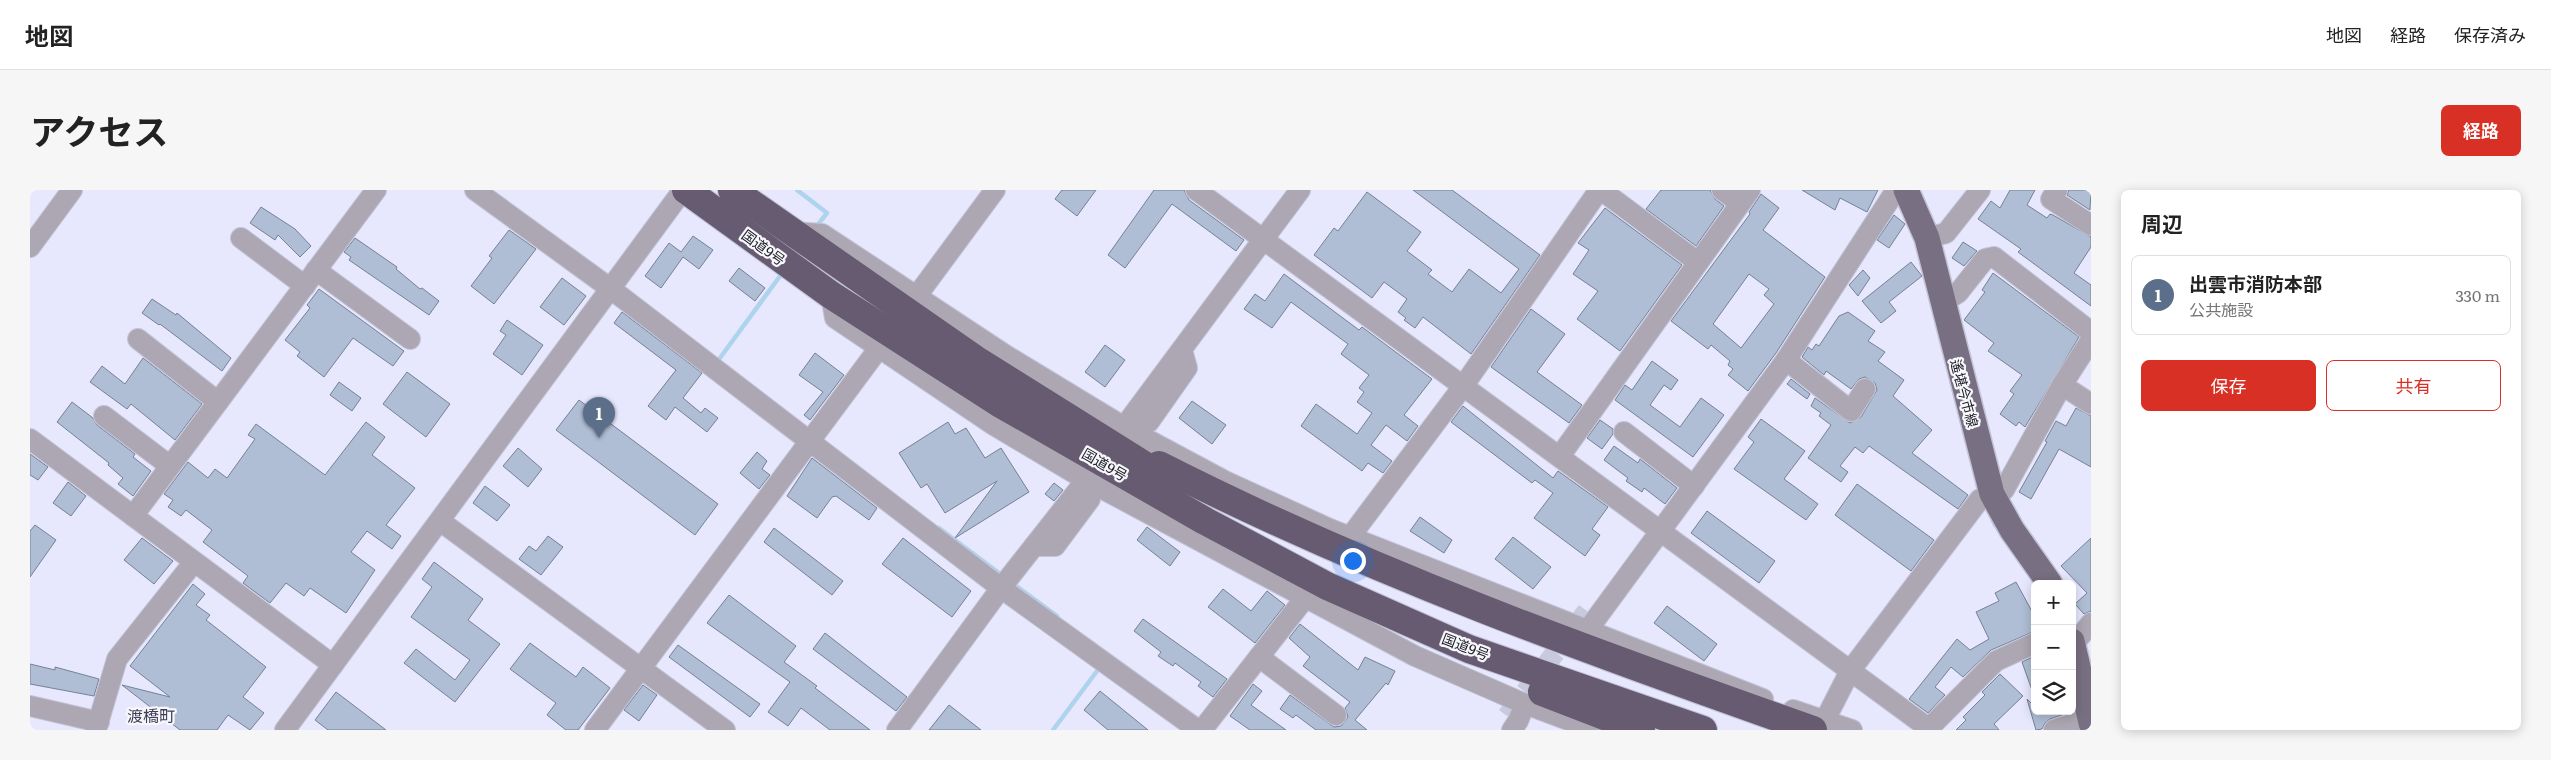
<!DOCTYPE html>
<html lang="ja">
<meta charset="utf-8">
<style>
:root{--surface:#fff;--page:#f6f6f6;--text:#222;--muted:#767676;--line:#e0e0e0;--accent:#d93025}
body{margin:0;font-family:Literata,"Noto Sans JP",serif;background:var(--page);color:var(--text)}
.controls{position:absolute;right:15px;bottom:15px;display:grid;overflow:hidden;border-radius:8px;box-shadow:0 2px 12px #0003}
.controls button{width:45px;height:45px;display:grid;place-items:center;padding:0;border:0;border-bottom:1px solid var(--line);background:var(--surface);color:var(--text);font:25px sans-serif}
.you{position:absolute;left:1322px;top:370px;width:18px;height:18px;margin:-12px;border:4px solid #fff;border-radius:50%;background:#1a73e8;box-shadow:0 0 0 8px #1a73e833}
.badge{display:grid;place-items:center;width:32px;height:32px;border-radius:50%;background:var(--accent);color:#fff;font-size:16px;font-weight:700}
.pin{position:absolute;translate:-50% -41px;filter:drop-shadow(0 1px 2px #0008)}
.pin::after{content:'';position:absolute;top:26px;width:18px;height:15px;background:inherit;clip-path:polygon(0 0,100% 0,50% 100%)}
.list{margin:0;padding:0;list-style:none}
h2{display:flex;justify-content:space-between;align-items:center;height:65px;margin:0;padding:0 20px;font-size:21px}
h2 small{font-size:16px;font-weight:400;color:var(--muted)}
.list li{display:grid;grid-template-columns:32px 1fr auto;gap:15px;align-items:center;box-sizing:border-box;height:80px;margin:0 10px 10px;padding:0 10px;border:1px solid var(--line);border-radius:8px}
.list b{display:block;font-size:19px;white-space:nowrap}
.list p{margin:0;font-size:16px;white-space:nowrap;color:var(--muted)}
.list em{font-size:16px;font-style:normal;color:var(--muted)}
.actions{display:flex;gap:10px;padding:15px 20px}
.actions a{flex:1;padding:11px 0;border:1px solid var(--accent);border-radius:8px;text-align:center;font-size:18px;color:var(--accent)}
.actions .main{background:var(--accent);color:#fff}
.icon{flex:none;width:28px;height:28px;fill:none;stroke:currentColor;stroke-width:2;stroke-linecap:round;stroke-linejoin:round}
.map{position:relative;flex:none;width:2061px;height:540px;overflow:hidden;border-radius:8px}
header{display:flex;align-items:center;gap:30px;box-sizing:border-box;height:70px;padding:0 25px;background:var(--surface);border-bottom:1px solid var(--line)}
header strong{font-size:24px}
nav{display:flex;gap:28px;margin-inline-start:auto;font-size:18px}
.intro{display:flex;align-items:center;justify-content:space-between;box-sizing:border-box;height:120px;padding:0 30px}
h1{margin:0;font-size:35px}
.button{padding:12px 22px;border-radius:8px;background:var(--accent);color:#fff;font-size:18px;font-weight:700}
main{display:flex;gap:30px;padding:0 30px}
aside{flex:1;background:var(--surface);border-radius:8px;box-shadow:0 2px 12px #0003}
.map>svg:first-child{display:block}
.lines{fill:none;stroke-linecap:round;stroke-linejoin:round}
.stream{stroke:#aed4ed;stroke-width:4.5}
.building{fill:#afbed5;stroke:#748197;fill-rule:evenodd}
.minor-tunnel{stroke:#c8c9dd;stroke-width:20;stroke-dasharray:20 10;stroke-linecap:butt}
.minor-casing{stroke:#c2c3d7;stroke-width:22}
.major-casing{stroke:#c2c3d7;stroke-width:28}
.highway-casing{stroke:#c2c3d7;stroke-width:30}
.minor{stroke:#aca7b2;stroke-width:20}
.major{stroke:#786f82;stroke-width:25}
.highway{stroke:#665b71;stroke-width:28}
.labels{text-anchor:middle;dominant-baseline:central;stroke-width:4.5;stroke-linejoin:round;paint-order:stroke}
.street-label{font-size:14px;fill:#1a1a24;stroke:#f7f7fc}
.quarter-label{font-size:16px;fill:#3e3e54;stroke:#f7f7fc}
</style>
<header>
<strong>地図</strong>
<nav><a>地図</a><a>経路</a><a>保存済み</a></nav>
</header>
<div class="intro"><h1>アクセス</h1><a class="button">経路</a></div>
<main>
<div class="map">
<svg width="2061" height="540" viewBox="0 0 2061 540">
<rect width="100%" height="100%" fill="#e7e8fe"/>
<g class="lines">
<g class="stream">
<path d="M767,0L797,23L786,37"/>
<path d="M687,172L753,82"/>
<path d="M1958,319L1965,335"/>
<path d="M909,338L973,386"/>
<path d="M981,392L1027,426"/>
<path d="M1023,540L1070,477"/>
</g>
</g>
<g class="building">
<path d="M1032,0H1066L1047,26L1025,9Z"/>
<path d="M1124,0H1154L1159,10L1214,50L1206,61L1142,14L1095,78L1078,65Z"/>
<path d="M1383,0H1422L1510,65L1441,164L1393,127L1385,138L1374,130L1376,128L1368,122L1377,109L1354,92L1342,108L1284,65L1304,38L1308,41L1337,2L1391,42L1377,61L1402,80L1398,84L1422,102L1439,79L1471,103L1489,79Z"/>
<path d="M1631,0H1680L1685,9L1694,16L1666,56L1616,19Z"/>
<path d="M1772,0H1848L1837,22L1810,8L1805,20Z"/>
<path d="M1980,0H2005L1997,15L2017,28L2020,24L2023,25L2061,47V57L2044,83L2061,95V116L1988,62L1991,59L1948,29L1961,11L1970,18Z"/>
<path d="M2039,0H2061L2060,20L2037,5Z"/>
<path d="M1731,4L1749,18L1733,40L1795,87L1746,163L1718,201L1698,185L1703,179L1698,175L1700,171L1681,155L1678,159L1641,131L1720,24L1719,22ZM1719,84L1739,99L1734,105L1744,114L1711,158L1683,134Z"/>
<path d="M231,17L265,39L281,56L270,67L248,45L245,50L220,33Z"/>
<path d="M1575,18L1652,75L1590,161L1547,129L1568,101L1543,84L1559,60L1548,53Z"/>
<path d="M1864,25L1875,34L1859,58L1847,50Z"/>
<path d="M479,40L506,59L464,114L441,96L462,68L459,66Z"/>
<path d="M663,46L683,60L669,79L653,67L631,98L615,86L639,53L651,62Z"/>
<path d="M325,48L367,77L366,79L390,99L392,98L409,111L399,125L319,70L321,67L314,62Z"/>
<path d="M1933,52L1947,61L1934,76L1922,68Z"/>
<path d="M1881,72L1892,86L1859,112L1866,121L1851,133L1832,111Z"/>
<path d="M709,78L735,98L725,111L699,91Z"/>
<path d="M1833,80L1840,88L1828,106L1819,95Z"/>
<path d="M1963,83L2049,147L1995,237L1989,232L1986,236L1970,224L1984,204L1980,201L1992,185L1958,161L1964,153L1934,130L1955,102L1952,100Z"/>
<path d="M1254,84L1329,140L1332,137L1402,189L1374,225L1388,236L1377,251L1356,235L1341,255L1362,271L1353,283L1338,273L1332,281L1271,236L1286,214L1327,244L1342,223L1327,212L1334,202L1329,198L1339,185L1311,164L1318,154L1261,112L1242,138L1214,119L1225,104L1235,111Z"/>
<path d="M532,88L556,106L534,135L510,117Z"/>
<path d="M289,99L374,161L363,176L323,148L294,187L267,166L270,162L255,150L280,118L277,115Z"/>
<path d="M122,109L146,125L147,123L201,168L192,181L130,134L129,135L112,123Z"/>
<path d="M1501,119L1535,144L1507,182L1552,215L1539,233L1461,177Z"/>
<path d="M592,122L672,183L653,208L671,223L675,218L688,228L677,242L645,217L636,230L618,216L646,180L584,133Z"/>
<path d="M1818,122L1845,141L1838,151L1855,162L1848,171L1874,190L1863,206L1902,240L1882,263L1938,305L1928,319L1839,256L1833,263L1825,257L1810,276L1818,282L1811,292L1778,268L1801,235L1789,226L1791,223L1781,216L1785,208L1820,233L1831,227L1847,200L1845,193L1835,187L1829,189L1821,199L1796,181L1794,185L1772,167L1778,157L1782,160L1786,154L1789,156L1809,126Z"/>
<path d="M477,130L513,155L492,185L463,164L476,145L470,141Z"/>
<path d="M1075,155L1095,170L1075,197L1055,182Z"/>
<path d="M785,163L814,185L780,230L774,225L793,202L769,185Z"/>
<path d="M113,168L172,214L145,250L101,214L97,219L60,192L72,176L95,194Z"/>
<path d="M1622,171L1648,190L1641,200L1634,195L1620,215L1650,237L1671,208L1694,225L1663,267L1585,210L1595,195L1602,200Z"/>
<path d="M377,182L420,214L396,247L353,214Z"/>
<path d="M1761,189L1780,204L1777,209L1757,194Z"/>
<path d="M309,192L331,208L322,221L300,205Z"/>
<path d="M549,210L688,314L665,345L526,240Z"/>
<path d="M1162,211L1196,235L1182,254L1149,228Z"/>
<path d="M42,212L63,228L67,235L105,264L103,267L121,281L103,306L88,294L93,288L78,275L79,273L27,232Z"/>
<path d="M1433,216L1523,288L1528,281L1578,317L1562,339L1570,345L1555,366L1504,328L1523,303L1505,290L1502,293L1421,232Z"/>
<path d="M2046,218L2061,226V277L2029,259L2001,309L1989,302L2017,252L2015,251L2026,231L2036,236Z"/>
<path d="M1731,229L1775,261L1754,289L1788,314L1776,330L1704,279L1724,252L1718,247Z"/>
<path d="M1570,230L1583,239V244L1572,259L1557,248Z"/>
<path d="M336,232L355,247L342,265L385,298L356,335L371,346L362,359L337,341L321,362L345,380L316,423L280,398L274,406L256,393L240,413L213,393L218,386L173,352L182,340L156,320L151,326L138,317L143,310L134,304L158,272L178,288L185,279L197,288L225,249L218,245L226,234L295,285Z"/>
<path d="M918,232L925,244L936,238L955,268L971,258L999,302L925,348L967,291L915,323L897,294L891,298L869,263Z"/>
<path d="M1584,256L1608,273L1610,269L1647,298L1635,314L1614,298L1612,302L1596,291L1598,288L1574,270Z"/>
<path d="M488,258L512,279L498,297L473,276Z"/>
<path d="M727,262L737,271L732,279L740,285L729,299L710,283Z"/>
<path d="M0,264L18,277L8,290L0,285Z"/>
<path d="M782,268L847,318L839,330L806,306L802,307L787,328L757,306Z"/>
<path d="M38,292L56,306L41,326L23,313Z"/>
<path d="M1024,293L1033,300L1024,311L1015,304Z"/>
<path d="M1827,294L1904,350L1881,381L1805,325Z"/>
<path d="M455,296L480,315L467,331L443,313Z"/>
<path d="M1677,321L1745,371L1729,393L1661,343Z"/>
<path d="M1390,327L1422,350L1414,363L1380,341Z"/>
<path d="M5,335L26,350L0,387V341Z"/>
<path d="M1117,337L1150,362L1140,376L1107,350Z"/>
<path d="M744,338L813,391L802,405L734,352Z"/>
<path d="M518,346L533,357L511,385L489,369L499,356L506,361Z"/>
<path d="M1483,347L1521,377L1503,399L1465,369Z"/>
<path d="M112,348L143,371L124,394L94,370Z"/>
<path d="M873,348L941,401L922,427L852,374Z"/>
<path d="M2061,348V421L2054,424L2045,414L2057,403L2031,376Z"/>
<path d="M404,372L453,409L438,430L470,454L425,512L374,473L386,459L425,490L440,470L381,427L402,397L392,389Z"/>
<path d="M1986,392L2005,427V441L1961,460L1933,487L1921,477L1905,497L1915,505L1898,523L1879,509L1927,449L1940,460L1959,449L1946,422L1969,411L1965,403Z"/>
<path d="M163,394L175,404L166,415L180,425L176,430L236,477L213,507L234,523L220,540L198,525L187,540H150L92,495L140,507L100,476Z"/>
<path d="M1193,399L1221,421L1237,401L1255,415L1225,453L1178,417Z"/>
<path d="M699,405L766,456L754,472L787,496L785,498L840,540H800L771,518L758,536L738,522L760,492L677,433Z"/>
<path d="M1637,416L1687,454L1674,471L1624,433Z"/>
<path d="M1113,429L1197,489L1183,507L1168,496L1171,492L1145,473L1143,476L1128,466L1131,462L1104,441Z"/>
<path d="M1270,434L1328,480L1335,467L1365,481L1358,495L1356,493L1325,530L1337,540H1286L1266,525L1263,528L1250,519L1260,505L1304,537L1311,536L1318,527L1315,518L1320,512L1273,476L1280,467L1259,448Z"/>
<path d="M795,443L877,507L866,521L783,459Z"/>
<path d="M500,453L546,487L553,477L580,498L548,540H536L517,525L526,513L480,479Z"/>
<path d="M648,455L730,514L720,527L639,467Z"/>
<path d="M2005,466V503H2003L1992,472Z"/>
<path d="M0,474L25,480V477L69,489L64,506L0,494Z"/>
<path d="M1970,484L1993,506L1964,534L1969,540H1926L1936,530L1933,527L1955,505L1952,502Z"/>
<path d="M1223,494L1232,501L1221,515L1256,540H1220L1200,526Z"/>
<path d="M613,495L627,505L609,531L594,520Z"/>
<path d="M1070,501L1118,540H1078L1054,520Z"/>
<path d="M306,502L356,540H298L285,530Z"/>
<path d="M1997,509L2005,517V521H2043L2020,529L2015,533L2012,539L2006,540Z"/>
<path d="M919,515L951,540H899Z"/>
</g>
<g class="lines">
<path class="minor-tunnel" d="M1477,526L1557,421"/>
<g class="minor-casing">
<g id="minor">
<path d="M445,0L581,99L971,398L1168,540"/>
<path d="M1166,0L1901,540"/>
<path d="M1571,0L1661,67"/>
<path d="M1692,0L1710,13"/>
<path d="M2027,0L2021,9L2061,35"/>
<path d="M762,42L792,44L977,166L1094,237L1195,291L1300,339L1733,509"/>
<path d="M211,48L275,96"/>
<path d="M1897,48L1916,43L1950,0"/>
<path d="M0,57L42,0"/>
<path d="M286,80L380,149"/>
<path d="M801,105L805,128L962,234L1056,290L1385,466L1495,514L1565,540"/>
<path d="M886,107L965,0"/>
<path d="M1912,113L1928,103L1955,69L1964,67L2061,142"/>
<path d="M108,149L188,212"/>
<path d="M1756,170L1821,221L1835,199"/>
<path d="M2032,195L2061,214"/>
<path d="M74,226L140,276"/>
<path d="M1119,232L1157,178L1152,160"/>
<path d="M1094,237L1270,0"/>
<path d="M1594,242L1664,296"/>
<path d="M0,249L303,475"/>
<path d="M1530,266L1720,0"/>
<path d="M103,326L346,0"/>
<path d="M410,331L695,540"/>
<path d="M1320,347L1434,195L1569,0"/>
<path d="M1004,356H1025L1060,309"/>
<path d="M1557,441L1756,170L1866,0"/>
<path d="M2043,455L2061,433"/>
<path d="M1229,467L1306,525"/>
<path d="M0,516L69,532"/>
<path d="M1763,520L1822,540"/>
<path d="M1795,530L1820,481L1950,309L1974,300L2032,195L2061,150"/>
<path d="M1899,538L1966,471L2005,453"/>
<path d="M66,540L87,469L164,372"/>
<path d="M255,540L653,0"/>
<path d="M565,540L849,158"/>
<path d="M867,540L971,398L1056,290"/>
<path d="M1172,540L1275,408"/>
<path d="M1482,540L1488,531L1495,514"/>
<path d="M2024,540L2060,528"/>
</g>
</g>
<g class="major-casing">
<g id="major">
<path d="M1876,0L1897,48L1962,304L1982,340L2020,394"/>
<path d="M2042,451L2061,533"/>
</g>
</g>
<g class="highway-casing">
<g id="highway">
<path d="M656,0L801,105L969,213L1175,331L1297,396L1439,459L1673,540"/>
<path d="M702,0L945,169L1143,293"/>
<path d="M1129,275C1339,382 1561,462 1783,540"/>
<path d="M1512,502L1611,540"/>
</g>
</g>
<use href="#minor" class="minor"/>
<use href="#major" class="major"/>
<use href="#highway" class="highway"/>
</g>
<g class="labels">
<g class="street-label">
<text transform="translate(734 57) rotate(36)">国道9号</text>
<text transform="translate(1935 203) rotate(75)">遙堪今市線</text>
<text transform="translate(1075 274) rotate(30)">国道9号</text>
<text transform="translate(1436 456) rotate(21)">国道9号</text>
</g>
<g class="quarter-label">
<text x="121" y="525">渡橋町</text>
</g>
</g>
</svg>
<div class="controls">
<button>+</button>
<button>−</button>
<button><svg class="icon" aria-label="layers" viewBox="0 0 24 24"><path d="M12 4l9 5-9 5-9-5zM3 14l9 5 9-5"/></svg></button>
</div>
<div class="you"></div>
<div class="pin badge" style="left:569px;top:248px;background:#5c6f8a">1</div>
</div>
<aside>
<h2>周辺<small></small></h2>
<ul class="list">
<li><span class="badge" style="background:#5c6f8a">1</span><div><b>出雲市消防本部</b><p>公共施設</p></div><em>330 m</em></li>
</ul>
<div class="actions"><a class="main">保存</a><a>共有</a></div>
</aside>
</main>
